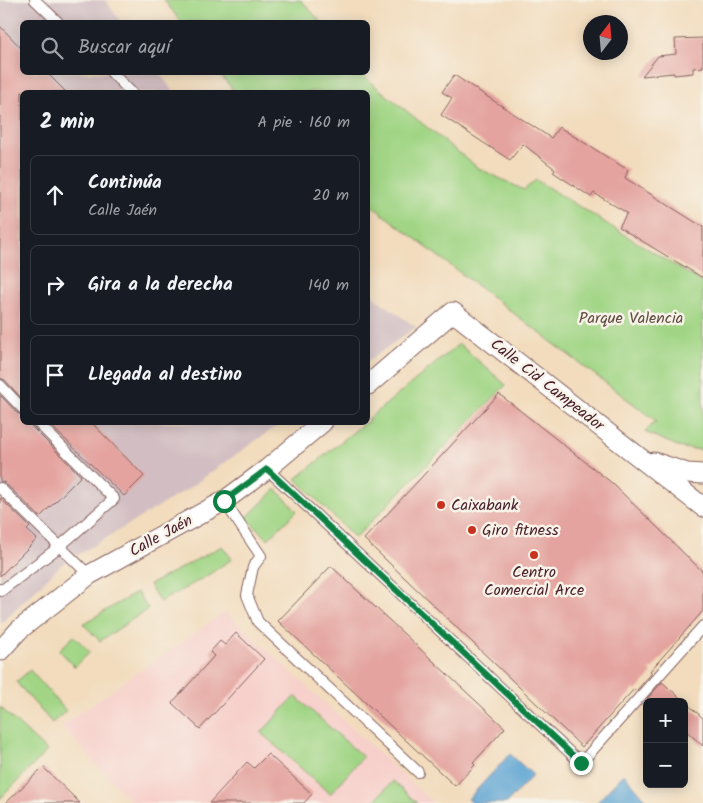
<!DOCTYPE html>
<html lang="es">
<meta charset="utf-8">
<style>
:root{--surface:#171b24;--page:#242831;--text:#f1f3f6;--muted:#9ea1a6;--line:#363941}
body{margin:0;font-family:Kalam,sans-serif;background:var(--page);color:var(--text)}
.controls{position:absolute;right:15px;bottom:15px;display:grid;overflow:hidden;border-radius:8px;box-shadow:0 2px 12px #0003}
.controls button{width:45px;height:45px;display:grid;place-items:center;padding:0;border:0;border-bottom:1px solid var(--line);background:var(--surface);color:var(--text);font:25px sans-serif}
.compass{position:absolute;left:583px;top:15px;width:45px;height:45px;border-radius:50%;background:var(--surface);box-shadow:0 2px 12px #0003;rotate:16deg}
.stop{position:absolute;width:15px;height:15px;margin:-11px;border:4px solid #0b8043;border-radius:50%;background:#fff}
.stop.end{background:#0b8043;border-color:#fff;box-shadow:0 1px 5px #0008}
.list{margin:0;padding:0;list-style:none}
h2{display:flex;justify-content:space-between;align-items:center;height:65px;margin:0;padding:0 20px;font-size:21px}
h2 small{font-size:16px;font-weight:400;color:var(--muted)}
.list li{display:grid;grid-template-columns:32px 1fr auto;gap:15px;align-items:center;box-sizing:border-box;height:80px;margin:0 10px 10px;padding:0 10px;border:1px solid var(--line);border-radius:8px}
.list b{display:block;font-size:19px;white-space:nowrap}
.list p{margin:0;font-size:16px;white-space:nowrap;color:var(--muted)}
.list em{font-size:16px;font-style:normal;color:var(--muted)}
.icon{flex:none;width:28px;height:28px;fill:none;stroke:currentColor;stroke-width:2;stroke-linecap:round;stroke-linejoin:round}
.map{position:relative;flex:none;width:703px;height:803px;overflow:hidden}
.search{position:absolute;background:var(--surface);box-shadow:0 2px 12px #0003;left:20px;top:20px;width:350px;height:55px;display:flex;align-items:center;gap:12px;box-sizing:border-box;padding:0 18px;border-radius:8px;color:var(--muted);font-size:19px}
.panel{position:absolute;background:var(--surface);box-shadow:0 2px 12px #0003;left:20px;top:90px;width:350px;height:335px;border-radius:8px}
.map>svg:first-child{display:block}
.built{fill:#f7d0cb}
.industrial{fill:#d2bec2}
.green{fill:#a1d585;stroke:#767a58}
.water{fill:#5da4d3;stroke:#54627f}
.building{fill:#e4a39f}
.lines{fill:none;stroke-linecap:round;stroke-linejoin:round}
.lane-casing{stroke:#85615e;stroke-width:12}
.street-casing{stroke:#85615e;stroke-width:21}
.lane{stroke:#fff;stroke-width:10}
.street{stroke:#fff;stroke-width:19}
.route{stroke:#0b8043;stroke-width:6}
.poi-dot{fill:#c8321e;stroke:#f7f3e8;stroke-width:2}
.labels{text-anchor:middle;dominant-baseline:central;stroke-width:5;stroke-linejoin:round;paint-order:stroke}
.park-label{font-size:16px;fill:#604c42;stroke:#f7f3e8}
.street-label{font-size:16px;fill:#4a1f2b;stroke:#f7f3e8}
.poi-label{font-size:16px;fill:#4a1f2b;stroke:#f7f3e8;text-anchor:start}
</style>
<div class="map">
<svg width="703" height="803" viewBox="0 0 703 803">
<rect width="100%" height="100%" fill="#f7f3e8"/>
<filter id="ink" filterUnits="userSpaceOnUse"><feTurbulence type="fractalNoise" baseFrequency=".02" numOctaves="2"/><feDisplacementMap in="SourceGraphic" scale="10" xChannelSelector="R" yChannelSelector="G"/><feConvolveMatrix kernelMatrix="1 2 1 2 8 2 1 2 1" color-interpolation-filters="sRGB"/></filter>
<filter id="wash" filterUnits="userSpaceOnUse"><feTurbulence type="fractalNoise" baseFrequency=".0096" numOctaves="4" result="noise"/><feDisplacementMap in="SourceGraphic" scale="20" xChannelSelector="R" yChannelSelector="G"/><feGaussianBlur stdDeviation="1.12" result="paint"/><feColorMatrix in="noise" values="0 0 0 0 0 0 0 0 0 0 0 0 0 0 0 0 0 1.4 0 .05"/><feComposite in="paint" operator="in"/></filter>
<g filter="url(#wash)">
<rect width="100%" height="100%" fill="#f2dcbd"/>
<path class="built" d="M225,612L240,625L433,803H132L61,726Z"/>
<g class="industrial">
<path d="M0,0H105L121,22H22V72L159,73L174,92H22V422L281,423L186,490L61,565L0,624Z"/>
<path d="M368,293L416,327L368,361Z"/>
</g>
<g class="green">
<path d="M164,0H301L321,22H181Z"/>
<path d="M219,73H359L478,168L524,190L536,180L703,283V450L682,448L645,432L656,421L368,203V92H235Z"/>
<path d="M459,344L506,385L355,538L296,479L364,423L368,422V419Z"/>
<path d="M276,489L297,511L268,539L246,518Z"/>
<path d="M222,546L232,559L205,577L160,602L149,585Z"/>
<path d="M137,592L148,609L100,641L83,624Z"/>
<path d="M74,636L90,652L75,667L59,650Z"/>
<path d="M30,670L66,711L52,723L16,682Z"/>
<path d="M295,696L363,757L330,794L261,733Z"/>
<path d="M0,707L47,751L0,799Z"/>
<path d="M393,781L417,803H372Z"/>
</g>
<g class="water">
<path d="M510,754L533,775L507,803H472L468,799Z"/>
<path d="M624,774L649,803H596Z"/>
</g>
<g id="blocks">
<g class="building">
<path d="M0,26L22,49V72H46L66,92H22V399L5,380L0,378Z"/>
<path d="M703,38V67L693,68V73L674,75V73L642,76L658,56L676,54L675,39Z"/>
<path d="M454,75L551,138L559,127L628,170L625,178L703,227V278L619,227L627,213L594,193L591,197L553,172L555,169L523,144L510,160L441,115L452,98L442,92Z"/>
<path d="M499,394L612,483L703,572V611L650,671L652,673L636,691L634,689L582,747L364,539Z"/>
<path d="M0,395L17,413L22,415V422H30L32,427L81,476L40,517L5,483L0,481Z"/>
<path d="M47,422H91L144,476L124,496Z"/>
<path d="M0,498L30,527L27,530L37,539L0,576Z"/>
<path d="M331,566L505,728L473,763L475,765L455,786L278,621Z"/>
<path d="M236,633L264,659L200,729L172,703L214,656L210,652L220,641L225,645Z"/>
<path d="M662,682L703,718V746L684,729V702H651L647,699Z"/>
<path d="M268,754L312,794L304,803H209L247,762L254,768Z"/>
<path d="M43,767L80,803H6Z"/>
</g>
</g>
</g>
<g filter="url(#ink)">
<use href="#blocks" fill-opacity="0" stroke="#85615e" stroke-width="1"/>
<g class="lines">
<g class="lane-casing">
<g id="lane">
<path d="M35,0L58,22"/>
<path d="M111,72L131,92"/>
<path d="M0,385L22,408"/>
<path d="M267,469L581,763L703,626"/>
<path d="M0,488L89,575"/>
<path d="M224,501L261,556L253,567L247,595L258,622L418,772"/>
<path d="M0,589L1,591L59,547L114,499L37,422"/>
</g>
</g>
<g class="street-casing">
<g id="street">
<path d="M368,385L453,312L703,507"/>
<path d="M654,462L687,473L703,474"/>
<path d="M0,651L19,630L89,575L224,501L267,469L323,422"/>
</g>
</g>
<use href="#lane" class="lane"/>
<use href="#street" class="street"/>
</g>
</g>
<g class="lines" filter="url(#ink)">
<path class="route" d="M224,501L267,469L581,763"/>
</g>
<g class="poi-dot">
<circle cx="441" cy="505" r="5"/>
<circle cx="472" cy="530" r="5"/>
<circle cx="534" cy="555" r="5"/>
</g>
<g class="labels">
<g class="park-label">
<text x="631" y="318">Parque Valencia</text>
</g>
<g class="street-label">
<text transform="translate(547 385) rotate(38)">Calle Cid Campeador</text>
<text transform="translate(161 536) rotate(-29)">Calle Jaén</text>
</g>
<g class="poi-label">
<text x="451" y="505">Caixabank</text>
<text x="482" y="530">Giro fitness</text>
<text x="534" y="572" text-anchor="middle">Centro<tspan x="534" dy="18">Comercial Arce</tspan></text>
</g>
</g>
</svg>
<div class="controls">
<button>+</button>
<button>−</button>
</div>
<svg class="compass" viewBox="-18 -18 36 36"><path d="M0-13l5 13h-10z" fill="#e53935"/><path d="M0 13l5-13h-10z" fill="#9ea1a6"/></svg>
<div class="stop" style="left:224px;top:501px"></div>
<div class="stop end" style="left:581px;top:763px"></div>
<div class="search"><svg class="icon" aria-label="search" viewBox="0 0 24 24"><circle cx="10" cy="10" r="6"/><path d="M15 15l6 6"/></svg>Buscar aquí</div>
<section class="panel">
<h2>2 min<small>A pie · 160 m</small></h2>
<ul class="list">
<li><svg class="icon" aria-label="ahead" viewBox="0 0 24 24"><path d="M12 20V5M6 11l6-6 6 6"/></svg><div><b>Continúa</b><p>Calle Jaén</p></div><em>20 m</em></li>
<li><svg class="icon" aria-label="right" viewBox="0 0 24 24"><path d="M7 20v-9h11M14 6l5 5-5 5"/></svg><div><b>Gira a la derecha</b></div><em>140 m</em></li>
<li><svg class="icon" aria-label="arrive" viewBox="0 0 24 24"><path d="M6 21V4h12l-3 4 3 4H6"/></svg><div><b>Llegada al destino</b></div></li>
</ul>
</section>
</div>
